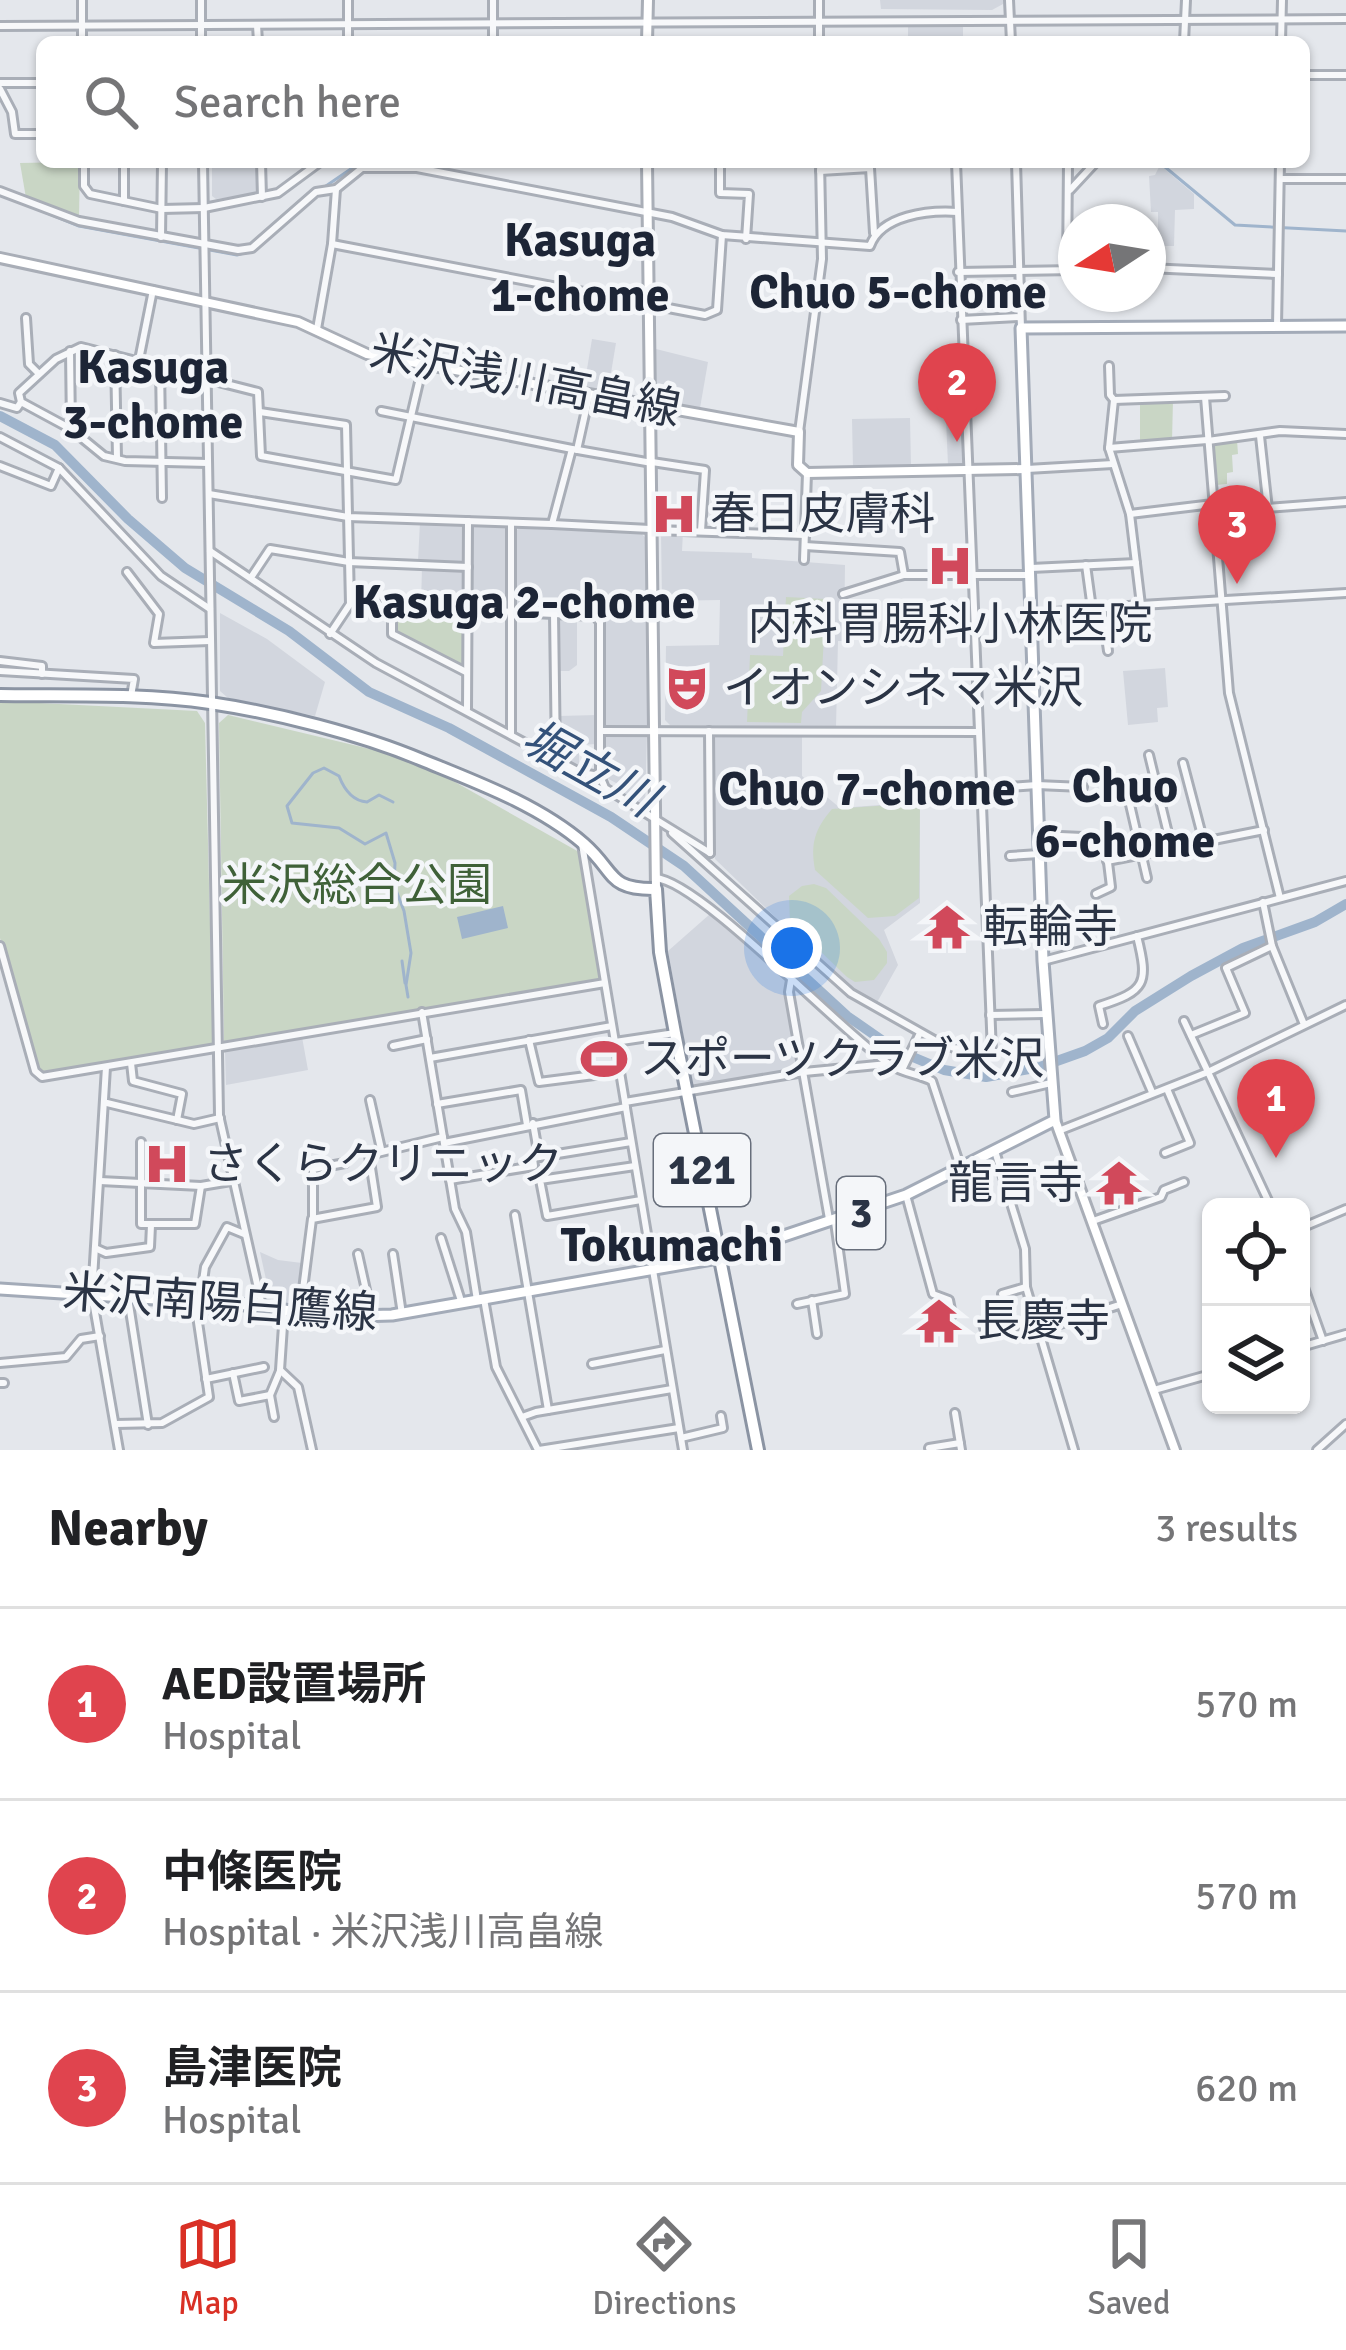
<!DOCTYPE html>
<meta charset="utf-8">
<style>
:root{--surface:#fff;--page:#f2f2f2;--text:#202124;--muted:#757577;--line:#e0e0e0;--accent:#d93025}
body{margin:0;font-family:Signika,"Noto Sans JP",sans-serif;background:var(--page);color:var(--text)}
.controls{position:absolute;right:36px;bottom:36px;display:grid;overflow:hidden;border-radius:18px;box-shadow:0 3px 9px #0004}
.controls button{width:108px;height:108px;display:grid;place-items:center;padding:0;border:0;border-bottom:3px solid var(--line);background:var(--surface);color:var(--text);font:60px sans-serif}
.compass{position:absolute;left:1058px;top:204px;width:108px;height:108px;border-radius:50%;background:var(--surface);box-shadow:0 3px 9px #0004;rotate:258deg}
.you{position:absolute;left:792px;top:948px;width:42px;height:42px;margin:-30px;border:9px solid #fff;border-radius:50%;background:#1a73e8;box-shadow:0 0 0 18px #1a73e833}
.badge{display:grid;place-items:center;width:78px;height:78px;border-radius:50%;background:var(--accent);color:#fff;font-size:39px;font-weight:700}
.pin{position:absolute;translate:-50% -99px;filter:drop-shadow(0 3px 6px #0008)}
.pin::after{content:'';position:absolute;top:63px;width:42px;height:36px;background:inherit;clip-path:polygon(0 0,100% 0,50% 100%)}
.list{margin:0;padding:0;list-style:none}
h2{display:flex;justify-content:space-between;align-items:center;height:156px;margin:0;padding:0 48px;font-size:51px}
h2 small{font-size:39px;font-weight:400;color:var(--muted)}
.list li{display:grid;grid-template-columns:78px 1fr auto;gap:36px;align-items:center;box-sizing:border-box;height:192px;padding:0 48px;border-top:3px solid var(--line)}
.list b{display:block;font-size:45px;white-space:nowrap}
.list p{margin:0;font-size:39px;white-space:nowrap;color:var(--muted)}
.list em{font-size:39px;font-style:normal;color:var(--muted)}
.icon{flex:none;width:66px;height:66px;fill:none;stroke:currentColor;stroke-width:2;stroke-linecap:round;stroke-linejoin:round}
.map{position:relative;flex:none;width:1346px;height:1450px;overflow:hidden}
.search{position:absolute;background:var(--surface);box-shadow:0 3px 9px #0004;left:36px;right:36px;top:36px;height:132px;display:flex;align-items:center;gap:30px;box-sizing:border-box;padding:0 42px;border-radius:18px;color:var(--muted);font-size:45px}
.sheet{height:732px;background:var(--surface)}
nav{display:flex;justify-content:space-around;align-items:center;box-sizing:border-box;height:168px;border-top:3px solid var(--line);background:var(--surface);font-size:33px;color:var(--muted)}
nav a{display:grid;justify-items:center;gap:6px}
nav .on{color:var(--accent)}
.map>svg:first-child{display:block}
.built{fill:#d2d6de}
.green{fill:#c9d6c5}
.water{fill:#9fb4cc}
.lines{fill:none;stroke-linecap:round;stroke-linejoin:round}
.stream{stroke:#9fb4cc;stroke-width:3}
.river{stroke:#9fb4cc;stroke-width:10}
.minor-casing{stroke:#a9aeb7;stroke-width:12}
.tertiary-casing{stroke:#a9aeb7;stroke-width:12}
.secondary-casing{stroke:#a9aeb7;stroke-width:14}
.primary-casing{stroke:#a3abb8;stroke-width:15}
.trunk-casing{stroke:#8b94a3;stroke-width:16}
.minor{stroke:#f7f8fa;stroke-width:6}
.tertiary{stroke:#f7f8fa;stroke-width:6}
.secondary{stroke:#fff;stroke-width:8}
.primary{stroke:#fff;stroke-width:9}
.trunk{stroke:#fff;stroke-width:10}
.labels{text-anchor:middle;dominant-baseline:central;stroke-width:9;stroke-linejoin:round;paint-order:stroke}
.shield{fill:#f4f6f9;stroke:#676e7b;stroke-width:3}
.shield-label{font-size:42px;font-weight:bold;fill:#2b3445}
.street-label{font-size:45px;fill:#2b3445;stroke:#f4f6f9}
.poi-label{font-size:45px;fill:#2b3445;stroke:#f4f6f9;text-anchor:start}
.park-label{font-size:45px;fill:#3f6138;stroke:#f4f6f9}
.neighbourhood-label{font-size:48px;font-weight:bold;fill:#1d2536;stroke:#f4f6f9}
.water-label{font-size:48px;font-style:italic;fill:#34527a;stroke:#f4f6f9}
</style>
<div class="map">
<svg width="1346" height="1450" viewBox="0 0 1346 1450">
<rect width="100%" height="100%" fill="#e4e7ec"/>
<g class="built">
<path d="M880,0H1003V4L992,10L881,9Z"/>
<rect x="908" y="25" width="55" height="17"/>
<path d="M212,162H259V190L256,194L216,199L212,196Z"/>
<path d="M1160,165L1194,194V209L1175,210L1174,246H1158V212H1151L1149,176L1155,175Z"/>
<path d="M592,339L616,343L608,391L584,387Z"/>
<path d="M656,349L708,362L700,408L656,402Z"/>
<path d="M910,418L911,466L853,468L852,419Z"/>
<path d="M965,418L967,465H948L946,419Z"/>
<path d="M420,522L463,524L465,561H418Z"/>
<path d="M475,523L504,525L508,529L509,604L506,608L472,604L471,526Z"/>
<path d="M520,527L642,534L648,541L651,721L646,726L608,727L604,724L603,620L597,613L519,609L515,604V532Z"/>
<path d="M661,532H683L682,551L752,553V558L845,565L844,641H838L836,727L670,725L665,720L666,646L719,645L720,600L662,601Z"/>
<path d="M422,567L461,568L466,572V603L462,607L421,604Z"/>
<path d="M220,613L267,639L325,682L315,716L228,698L220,691Z"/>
<path d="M562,618H577V665L569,671H558V622Z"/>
<path d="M1165,668L1168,707L1157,708L1158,722L1128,725L1123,671Z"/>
<path d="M597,715V744L579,745V767L561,758L559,716Z"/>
<path d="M802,732V776L840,808L920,802V903L884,930L898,965L875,1006L853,992L715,859L712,737L716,733Z"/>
<path d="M607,733L647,734L645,809L621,795L616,783L603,776V737Z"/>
<path d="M710,914L785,980L800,1070L693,1090L668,951Z"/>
<path d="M302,1037L308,1070L226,1085L225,1051Z"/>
<path d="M260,1252L278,1260L302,1263L297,1304L277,1302L269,1293Z"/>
</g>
<g class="green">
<path d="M70,162H80L79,217L26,198L20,163Z"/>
<path d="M1173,400L1172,441L1140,444V401Z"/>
<path d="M1237,440L1238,454L1232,455L1233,472L1227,473V484L1216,485L1212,446L1218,442Z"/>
<path d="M786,597L826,599L821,691L802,712L801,723L747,722L750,655L783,656Z"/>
<path d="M398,608L463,614V666L393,633L394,614Z"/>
<path d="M0,701L197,711L205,723L213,1044L43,1075L37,1070L0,938Z"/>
<path d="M228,715L416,760L579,852L601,980L224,1043L219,723Z"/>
<path d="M920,803L919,898L895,916L868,918L815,870C810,843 815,829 832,809Z"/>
<path d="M814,884L826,888L879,939L887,952V963L874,980L855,982L847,977L790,922L789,896L802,886Z"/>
</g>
<path class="water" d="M503,906L508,928L462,939L457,917Z"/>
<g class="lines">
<g class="stream">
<path d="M1159,162L1235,225L1346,231"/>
<path d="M323,188L361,162"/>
<path d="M30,206L79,226L237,255L254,250L317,195"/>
<path d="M393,802L379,795L367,802C353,801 344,789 339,776L324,768L313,773L287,806L292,823L339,828L365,844L386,833L395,863L394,885L404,911L411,953L406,985L408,997"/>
<path d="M402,961L405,983"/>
</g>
<path class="river" d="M0,416L55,445L128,519L185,568L289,631L369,692L449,728L611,817L684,866L847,1016L896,1050L944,1070L986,1077L1040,1067L1085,1051L1108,1038L1135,1011L1191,976L1243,948L1315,922L1346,904"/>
<g class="minor-casing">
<g id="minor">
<path d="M82,0V42"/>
<path d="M819,0V42"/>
<path d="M493,22V42"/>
<path d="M257,25L258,42"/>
<path d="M1184,42L1186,0"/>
<path d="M1304,75H1346"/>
<path d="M0,83H42"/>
<path d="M0,89L12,112L15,134H42"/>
<path d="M84,162V186L90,194L162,209L204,208"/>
<path d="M124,162V201"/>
<path d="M261,162L262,197"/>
<path d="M720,162V193L749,194L746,239"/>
<path d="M820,171L870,168L874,233"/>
<path d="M1280,179H1346"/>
<path d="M1070,190L1096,162"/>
<path d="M0,191L79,221L238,250L252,248L316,192L336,189L362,168H417L672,217L722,235L870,246C881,215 929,210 958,212"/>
<path d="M161,237L162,162"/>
<path d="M332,244L705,315L717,310L722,235"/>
<path d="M1148,268L1278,274"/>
<path d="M1067,271L1068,162"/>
<path d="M958,272L1076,270"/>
<path d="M26,318L29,364L39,374"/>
<path d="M961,320L1020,317"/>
<path d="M317,329L332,244L336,189"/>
<path d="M70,351L71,429"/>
<path d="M115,355L117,458"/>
<path d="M139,360L153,290"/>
<path d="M160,365L162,498"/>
<path d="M1205,397L1229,693L1280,898"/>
<path d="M1114,400L1225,396"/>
<path d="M0,403L17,408L21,402"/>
<path d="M381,411L572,449"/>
<path d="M260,412L346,425L350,604L330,634"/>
<path d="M799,432L822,259L820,162"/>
<path d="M1260,436L1268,509"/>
<path d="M0,437L59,468L161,576L210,609"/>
<path d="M1208,441L1280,431L1346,434"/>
<path d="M1109,448L1207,440"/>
<path d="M577,450L589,396"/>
<path d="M652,462L705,470L701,531"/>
<path d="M208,463L125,461L104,456L71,429L21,402L19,393L56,359L81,347L258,392L261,456L396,480L423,365"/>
<path d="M0,466L51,486L59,468"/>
<path d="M1027,469L1113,464"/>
<path d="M209,494L348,517L552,524L572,449L652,463"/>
<path d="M1214,512L1346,502"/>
<path d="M1130,514L1213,504"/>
<path d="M653,530L805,535"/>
<path d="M805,546L900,552L904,575"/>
<path d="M210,551L376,663L581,773L600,776"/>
<path d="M804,560L807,473"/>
<path d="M1086,565L1092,609"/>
<path d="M1031,568L1136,563"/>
<path d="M127,572L159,614L154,643L210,641"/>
<path d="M252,576L270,549L349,562L468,567"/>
<path d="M843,594L904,575H1028"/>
<path d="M350,604L595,616L600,622V776L605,788L710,853"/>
<path d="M392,607V634L466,672"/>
<path d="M1102,608L1108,651"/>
<path d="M554,614L556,759"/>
<path d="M1030,614L1141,605L1130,514L1109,448L1114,400L1110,395L1109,366"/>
<path d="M0,661L42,666V674"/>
<path d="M0,671L134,679L131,696"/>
<path d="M467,709L468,521"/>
<path d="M601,731L979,732"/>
<path d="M709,731L710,853"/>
<path d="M511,735V523"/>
<path d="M1149,755L1172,850"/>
<path d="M1183,763L1204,843"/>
<path d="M1125,783L1147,878"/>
<path d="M982,789L1037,785L1083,787"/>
<path d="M672,833L851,993L936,1041L954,1048L992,1053L956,162"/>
<path d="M1038,835L1105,838L1111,887L1096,894"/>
<path d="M582,844L683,1450"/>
<path d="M1010,856L1039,854"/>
<path d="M1107,861L1264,830"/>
<path d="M655,878C699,880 840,1031 889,1064C902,1073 918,1074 932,1081L961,1169"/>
<path d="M1263,902L1272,946L1303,1022"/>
<path d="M0,946L35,1071L42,1077L605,983"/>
<path d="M1043,961L1346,881"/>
<path d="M791,980L789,992L829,1219"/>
<path d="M422,1012L455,1209L466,1232L477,1300"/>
<path d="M990,1015L1046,1014"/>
<path d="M1184,1021L1208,1072"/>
<path d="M1103,1024L1099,1006C1146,991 1149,984 1137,936"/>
<path d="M1191,1035L1245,1013L1226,968L1272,946"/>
<path d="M1128,1036L1152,1092"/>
<path d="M529,1040L539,1082L618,1072"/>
<path d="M615,1042L675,1033"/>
<path d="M393,1046L427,1039"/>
<path d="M430,1058L612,1026"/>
<path d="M131,1063L133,1081L182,1094L177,1120"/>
<path d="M106,1067L92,1295L119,1450"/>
<path d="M902,1070L920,1033"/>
<path d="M1012,1092L1051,1083"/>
<path d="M370,1100L381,1149"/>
<path d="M625,1102L804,1072L888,1064"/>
<path d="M107,1103L194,1124L220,1118"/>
<path d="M437,1104L521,1090L527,1125"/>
<path d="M533,1123L539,1157"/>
<path d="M1061,1130L1208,1072L1346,1005"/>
<path d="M141,1142V1224H195L201,1186"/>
<path d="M444,1143L626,1107"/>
<path d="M995,1151L1025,1249L1026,1287L1074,1450"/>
<path d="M1165,1153L1190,1143L1167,1089"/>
<path d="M635,1166L540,1180L547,1216L641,1200"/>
<path d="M450,1180L534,1166L533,1158L631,1142"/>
<path d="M100,1181L201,1186L231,1181"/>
<path d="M906,1195L933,1294L949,1300L952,1315"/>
<path d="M515,1215L548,1410"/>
<path d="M313,1218V1169L345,1163"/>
<path d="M1093,1221L1161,1197L1164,1190L1184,1182"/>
<path d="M441,1238L462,1304"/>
<path d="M95,1248L106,1253L150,1247L151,1225"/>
<path d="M358,1254L372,1317"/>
<path d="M393,1254L402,1314"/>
<path d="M1301,1279L1323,1341"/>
<path d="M1002,1294L1026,1287"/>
<path d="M128,1298L148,1425"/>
<path d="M484,1299L496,1367L538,1450"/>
<path d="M812,1300L817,1334"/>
<path d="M200,1302L205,1267L227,1227L244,1234"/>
<path d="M797,1304L845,1294L835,1222"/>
<path d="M284,1311L280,1370L298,1387L312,1450"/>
<path d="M300,1313L312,1219L377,1207L369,1155L443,1137"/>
<path d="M982,1321L986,1334L1035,1320"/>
<path d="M1038,1331L1122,1304"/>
<path d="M1301,1347L1346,1334"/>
<path d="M0,1363L66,1357L81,1339L100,1336"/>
<path d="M592,1364L665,1350"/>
<path d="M233,1373L239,1401L270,1395L274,1417"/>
<path d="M206,1379L264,1367"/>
<path d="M0,1383H4"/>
<path d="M1154,1390L1211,1374"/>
<path d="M270,1395L280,1371"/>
<path d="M955,1413L961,1450"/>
<path d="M522,1417L536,1412L672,1389"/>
<path d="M116,1424L162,1423L209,1397L195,1302"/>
<path d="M681,1438L723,1428L721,1416"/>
<path d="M929,1448L960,1443"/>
<path d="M539,1450L679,1428"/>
<path d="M1317,1450L1346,1424"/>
</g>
</g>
<g class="tertiary-casing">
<g id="tertiary">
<path d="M201,0V42"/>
<path d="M348,0V42"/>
<path d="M493,0V21"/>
<path d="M1009,0L1011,42"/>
<path d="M0,26L1346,19"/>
<path d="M1281,42L1282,0"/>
<path d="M203,162L219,1115L262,1306"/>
<path d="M1016,162L1021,328"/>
<path d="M204,208L278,193L320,162"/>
<path d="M1277,326L1280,162"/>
<path d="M552,524L650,529"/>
<path d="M1141,605L1346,593"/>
<path d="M1208,1072L1271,1207"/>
<path d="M1301,1228L1346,1209"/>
</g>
</g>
<g class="secondary-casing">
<g id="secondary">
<path d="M647,42L648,0"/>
<path d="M647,162L656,889"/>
<path d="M0,258L298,322L367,354L799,432L798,465L807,473L1024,469"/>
<path d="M1055,1120L1175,1450"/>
</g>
</g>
<g class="primary-casing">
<path id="primary" d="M0,1289L262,1306L323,1317L392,1315L718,1258L906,1195L1055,1120L1043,961L1021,328L1346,326"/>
</g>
<g class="trunk-casing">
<path id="trunk" d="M0,695C70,696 141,693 210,703C277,713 360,734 422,760C476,782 539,805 584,844C616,872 607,890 656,889L660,952L675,1033L758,1450"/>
</g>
<use href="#minor" class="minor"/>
<use href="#tertiary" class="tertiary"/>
<use href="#secondary" class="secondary"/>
<use href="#primary" class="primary"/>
<use href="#trunk" class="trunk"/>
</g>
<defs>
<g id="hospital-bare" transform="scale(3.6)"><path d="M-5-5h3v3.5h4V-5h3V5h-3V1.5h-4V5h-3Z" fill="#d1495b" stroke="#f4f6f9" stroke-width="2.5" paint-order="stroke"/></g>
<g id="theatre-bare" transform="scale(3.6)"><path d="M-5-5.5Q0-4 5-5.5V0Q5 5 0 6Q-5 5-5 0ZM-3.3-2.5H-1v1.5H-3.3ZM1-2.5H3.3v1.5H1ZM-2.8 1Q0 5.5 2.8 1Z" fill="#d1495b" stroke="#f4f6f9" stroke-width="2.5" paint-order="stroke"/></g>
<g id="temple-bare" transform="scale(3.6)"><path d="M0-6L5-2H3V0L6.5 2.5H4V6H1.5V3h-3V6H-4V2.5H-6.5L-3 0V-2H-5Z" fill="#d1495b" stroke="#f4f6f9" stroke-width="2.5" paint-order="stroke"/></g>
<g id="stadium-bare" transform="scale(3.6)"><path d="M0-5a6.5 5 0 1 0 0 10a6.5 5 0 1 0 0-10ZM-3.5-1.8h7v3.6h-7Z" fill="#d1495b" stroke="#f4f6f9" stroke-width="2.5" paint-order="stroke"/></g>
</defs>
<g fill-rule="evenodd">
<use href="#hospital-bare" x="674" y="514"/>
<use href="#hospital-bare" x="950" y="566"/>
<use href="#theatre-bare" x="687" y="688"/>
<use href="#temple-bare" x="947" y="927"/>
<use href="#stadium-bare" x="604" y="1059"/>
<use href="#hospital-bare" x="167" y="1164"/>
<use href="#temple-bare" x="1119" y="1183"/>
<use href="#temple-bare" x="939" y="1321"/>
</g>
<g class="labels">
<g class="shield">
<rect x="654" y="1134" width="96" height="72" rx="9"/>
<rect x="837" y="1177" width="48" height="72" rx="9"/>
</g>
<g class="shield-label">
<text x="702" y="1170">121</text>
<text x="861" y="1213">3</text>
</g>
<g class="street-label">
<text transform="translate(525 381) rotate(11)">米沢浅川高畠線</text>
<text transform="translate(220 1303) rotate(4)">米沢南陽白鷹線</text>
</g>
<g class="poi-label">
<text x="710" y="514">春日皮膚科</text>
<text x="950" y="624" text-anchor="middle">内科胃腸科小林医院</text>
<text x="723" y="688">イオンシネマ米沢</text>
<text x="983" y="927">転輪寺</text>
<text x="640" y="1059">スポーツクラブ米沢</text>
<text x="203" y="1164">さくらクリニック</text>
<text x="1083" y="1183" text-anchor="end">龍言寺</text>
<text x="975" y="1321">長慶寺</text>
</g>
<g class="park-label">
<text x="357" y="885">米沢総合公園</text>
</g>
<g class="neighbourhood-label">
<text x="580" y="240">Kasuga<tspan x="580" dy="55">1-chome</tspan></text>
<text x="898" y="292">Chuo 5-chome</text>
<text x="153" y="367">Kasuga<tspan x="153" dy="55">3-chome</tspan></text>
<text x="524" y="602">Kasuga 2-chome</text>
<text x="1125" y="786">Chuo<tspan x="1125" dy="55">6-chome</tspan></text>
<text x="867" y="789">Chuo 7-chome</text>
<text x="672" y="1245">Tokumachi</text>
</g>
<g class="water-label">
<text transform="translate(589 769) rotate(29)">堀立川</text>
</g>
</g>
</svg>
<div class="controls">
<button><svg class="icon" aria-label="locate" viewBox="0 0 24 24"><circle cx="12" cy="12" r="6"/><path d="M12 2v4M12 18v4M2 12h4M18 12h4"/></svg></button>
<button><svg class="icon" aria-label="layers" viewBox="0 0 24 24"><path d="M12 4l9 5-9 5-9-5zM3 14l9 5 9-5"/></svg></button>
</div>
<svg class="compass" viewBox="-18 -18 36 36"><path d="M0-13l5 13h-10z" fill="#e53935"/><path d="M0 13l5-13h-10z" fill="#757577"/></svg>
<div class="you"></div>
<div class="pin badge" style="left:1276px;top:1158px;background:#e0444e">1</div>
<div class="pin badge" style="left:957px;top:442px;background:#e0444e">2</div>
<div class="pin badge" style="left:1237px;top:584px;background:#e0444e">3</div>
<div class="search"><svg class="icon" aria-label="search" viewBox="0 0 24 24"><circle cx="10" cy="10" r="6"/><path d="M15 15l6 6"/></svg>Search here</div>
</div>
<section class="sheet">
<h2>Nearby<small>3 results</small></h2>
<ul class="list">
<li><span class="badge" style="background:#e0444e">1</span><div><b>AED設置場所</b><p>Hospital</p></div><em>570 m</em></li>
<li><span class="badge" style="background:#e0444e">2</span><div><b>中條医院</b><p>Hospital · 米沢浅川高畠線</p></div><em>570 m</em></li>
<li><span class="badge" style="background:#e0444e">3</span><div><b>島津医院</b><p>Hospital</p></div><em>620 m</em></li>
</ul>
</section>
<nav>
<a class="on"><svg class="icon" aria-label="map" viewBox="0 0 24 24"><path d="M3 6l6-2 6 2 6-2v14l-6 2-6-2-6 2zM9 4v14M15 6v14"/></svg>Map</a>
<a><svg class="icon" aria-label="directions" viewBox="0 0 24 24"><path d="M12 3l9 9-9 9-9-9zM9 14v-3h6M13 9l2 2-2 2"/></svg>Directions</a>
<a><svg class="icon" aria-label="saved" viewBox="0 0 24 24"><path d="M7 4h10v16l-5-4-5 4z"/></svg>Saved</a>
</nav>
